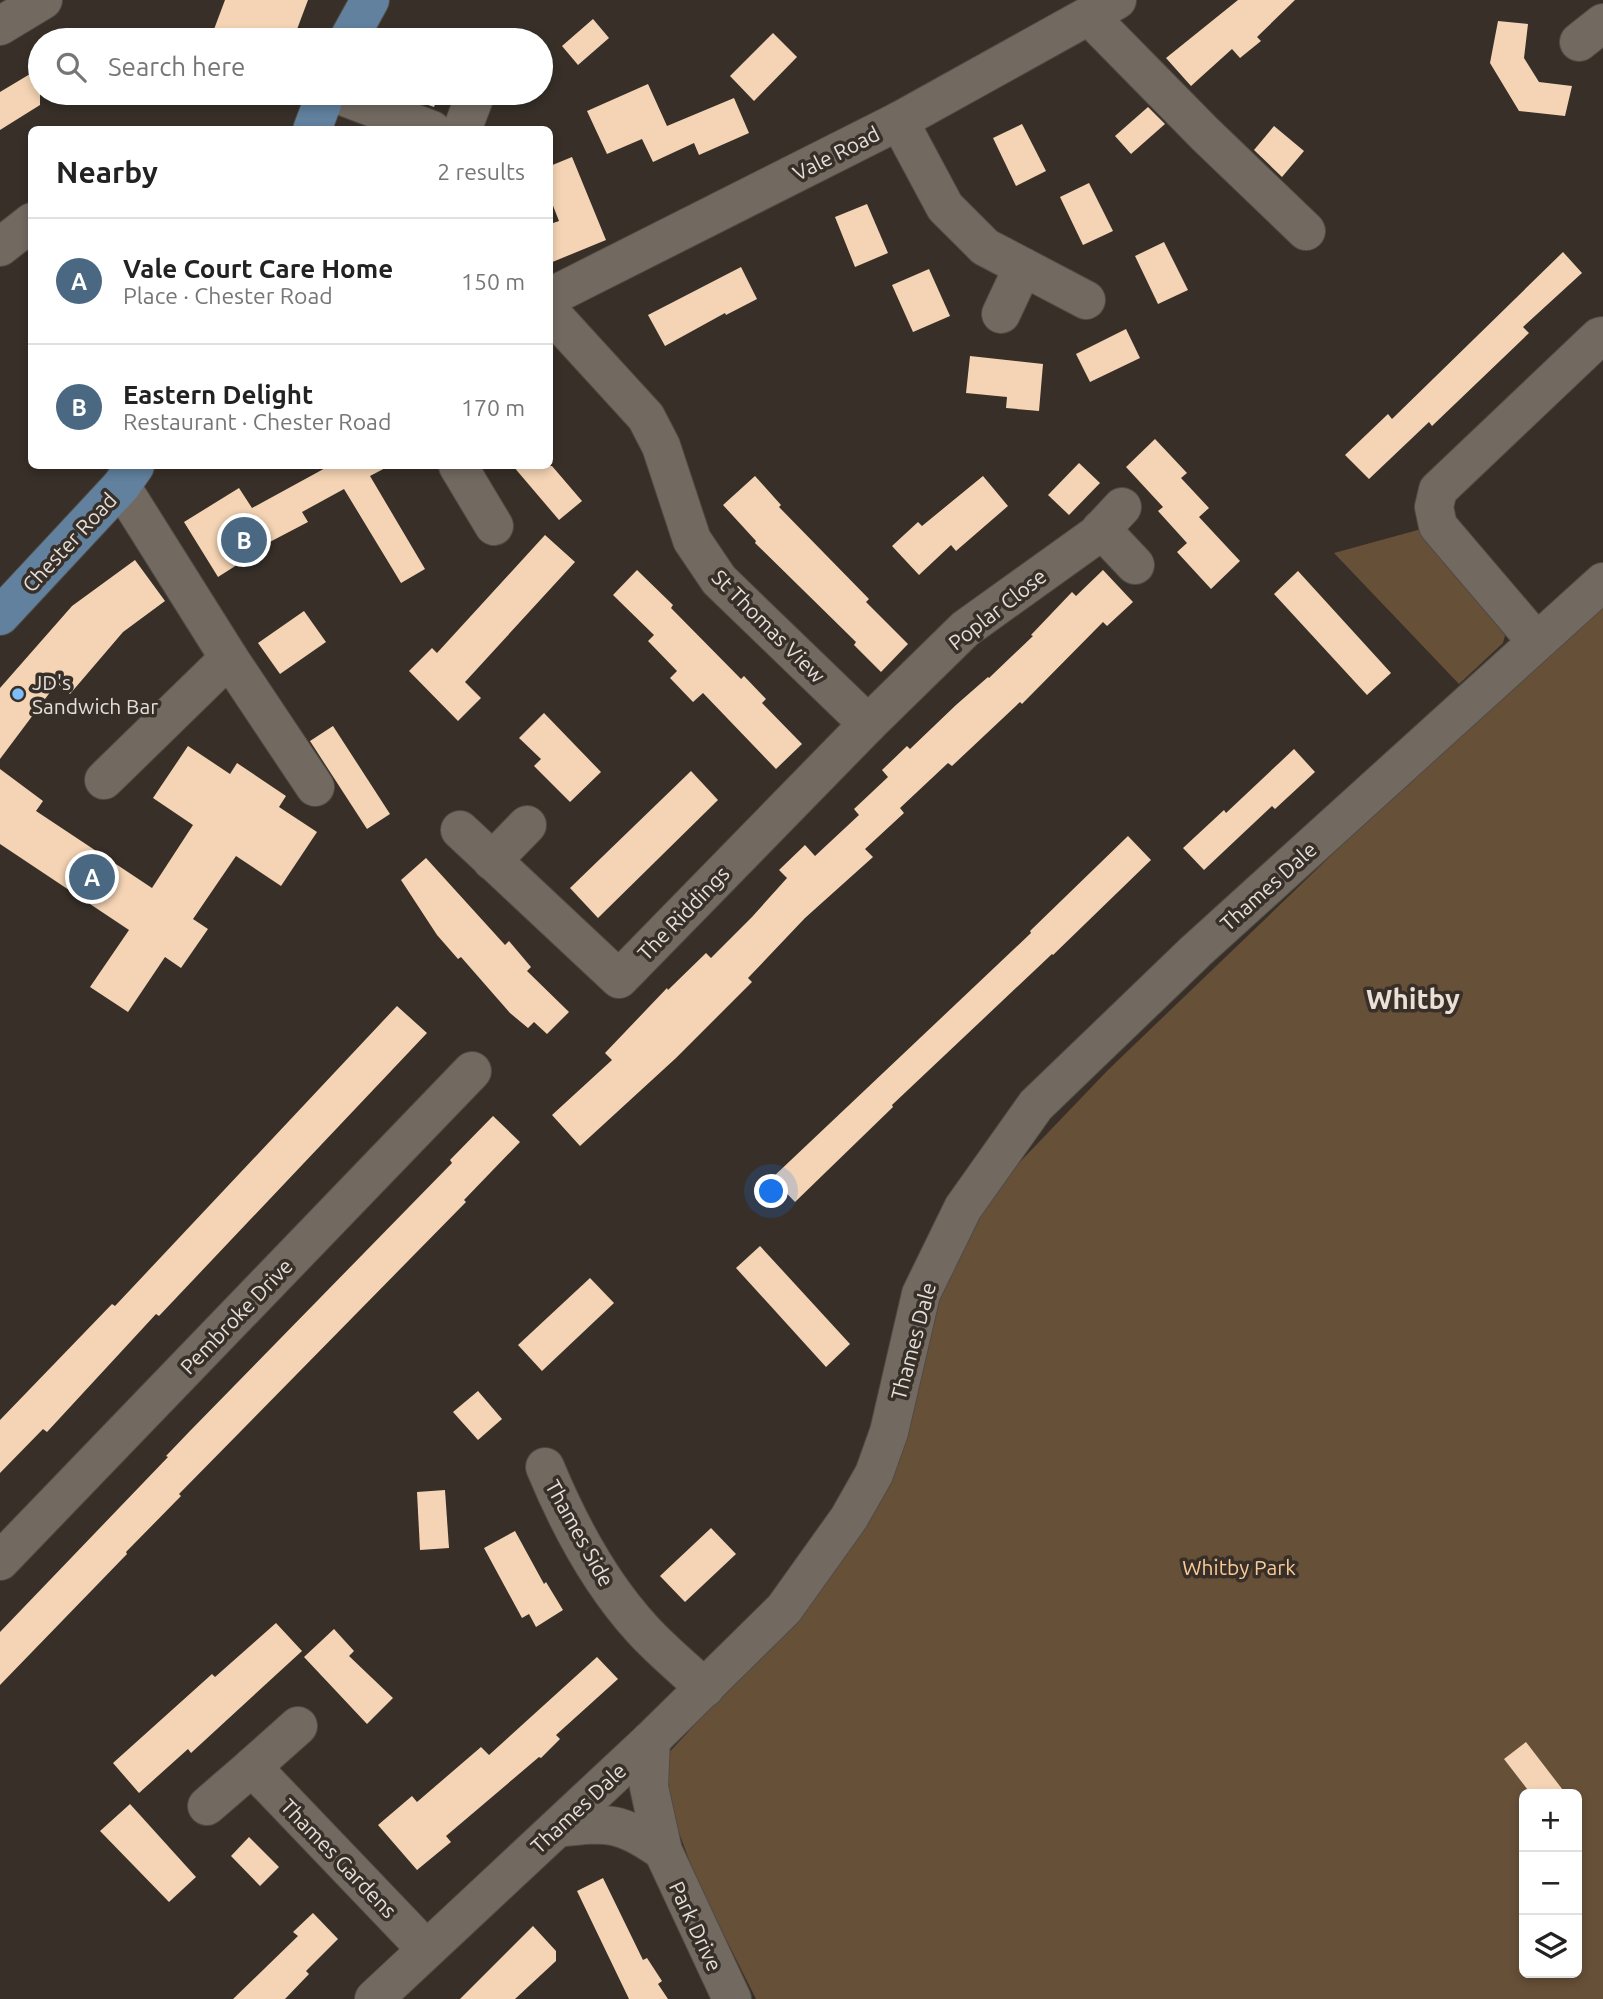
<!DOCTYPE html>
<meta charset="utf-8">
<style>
:root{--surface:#fff;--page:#f6f6f6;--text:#222;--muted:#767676;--line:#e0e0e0;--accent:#4b6883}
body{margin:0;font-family:Ubuntu,sans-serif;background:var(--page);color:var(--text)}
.controls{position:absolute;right:21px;bottom:21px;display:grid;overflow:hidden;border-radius:10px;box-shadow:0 4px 10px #0003}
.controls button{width:63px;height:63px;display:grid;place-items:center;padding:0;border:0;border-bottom:2px solid var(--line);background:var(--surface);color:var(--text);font:35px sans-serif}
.you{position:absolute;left:772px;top:1192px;width:24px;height:24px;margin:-18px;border:5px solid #fff;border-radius:50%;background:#1a73e8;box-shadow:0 0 0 10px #1a73e833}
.badge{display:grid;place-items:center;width:46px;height:46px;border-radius:50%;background:var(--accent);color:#fff;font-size:23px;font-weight:700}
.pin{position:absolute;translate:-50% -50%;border:4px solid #fff;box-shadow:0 2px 7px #0006}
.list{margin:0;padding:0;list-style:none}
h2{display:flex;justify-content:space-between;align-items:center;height:91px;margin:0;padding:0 28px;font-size:30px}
h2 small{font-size:23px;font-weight:400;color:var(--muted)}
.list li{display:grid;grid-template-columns:46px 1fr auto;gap:21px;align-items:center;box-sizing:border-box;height:126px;padding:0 28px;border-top:2px solid var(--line)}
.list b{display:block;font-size:26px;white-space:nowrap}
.list p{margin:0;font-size:23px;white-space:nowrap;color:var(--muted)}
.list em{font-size:23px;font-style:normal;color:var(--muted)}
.icon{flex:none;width:38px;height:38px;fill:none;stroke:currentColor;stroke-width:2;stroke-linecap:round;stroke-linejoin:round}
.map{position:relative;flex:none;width:1603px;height:1999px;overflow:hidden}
.search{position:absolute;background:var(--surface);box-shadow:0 4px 10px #0003;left:28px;top:28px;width:525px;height:77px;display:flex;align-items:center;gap:18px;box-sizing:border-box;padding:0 24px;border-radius:38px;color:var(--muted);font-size:26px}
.panel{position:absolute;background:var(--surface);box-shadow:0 4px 10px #0003;left:28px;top:126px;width:525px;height:343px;border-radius:10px}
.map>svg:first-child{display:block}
.green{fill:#675038;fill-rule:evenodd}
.building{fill:#f4d4b4}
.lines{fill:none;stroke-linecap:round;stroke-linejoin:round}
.minor-casing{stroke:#514b45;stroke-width:40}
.major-casing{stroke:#514b45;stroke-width:40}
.minor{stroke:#726a61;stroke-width:38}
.major{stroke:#61819e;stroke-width:38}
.poi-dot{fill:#7dbef9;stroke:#372f28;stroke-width:2.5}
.labels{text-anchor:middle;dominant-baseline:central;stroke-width:7;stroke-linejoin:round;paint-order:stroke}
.street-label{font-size:21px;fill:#e4dfda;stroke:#372f28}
.poi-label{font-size:21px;fill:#e4dfda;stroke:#372f28;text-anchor:start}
.park-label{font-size:21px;fill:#fbca97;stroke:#372f28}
.district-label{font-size:28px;font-weight:bold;fill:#eae0d7;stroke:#372f28}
</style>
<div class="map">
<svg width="1603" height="1999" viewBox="0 0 1603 1999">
<rect width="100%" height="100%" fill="#372f28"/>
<g class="green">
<path d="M1425,528L1508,624L1503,643L1459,684L1334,553Z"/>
<path d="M1603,598V1999H756L697,1881L668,1803L663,1759L761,1653L800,1619L928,1323L993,1190L1108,1070L1389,800ZM1524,1794H1577V1973H1524Z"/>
</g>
<g class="building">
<path d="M225,0H308L293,40H210Z"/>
<path d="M1238,0H1295L1257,37L1261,41L1240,58L1232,49L1191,86L1166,58Z"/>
<path d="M593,19L609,38L578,65L562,46Z"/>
<path d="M1498,21L1528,24L1524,58L1539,82L1572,86L1565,116L1519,111L1490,63Z"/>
<path d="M773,33L797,57L754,101L730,76Z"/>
<path d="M40,68V105L0,130V92Z"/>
<path d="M648,84L667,126L734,98L749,133L699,155L694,143L653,162L642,139L607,154L587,111Z"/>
<path d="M395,93H440L434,107Z"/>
<path d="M1148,107L1165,124L1131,154L1115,136Z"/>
<path d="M1022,124L1046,171L1016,186L993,138Z"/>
<path d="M1274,126L1304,151L1282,177L1254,150Z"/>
<path d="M572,157L606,240L550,263V224L559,221L550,198V166Z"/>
<path d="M1089,183L1113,231L1083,245L1060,197Z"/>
<path d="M867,204L888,253L855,267L835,217Z"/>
<path d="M1164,242L1188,290L1158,304L1135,256Z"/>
<path d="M1563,252L1582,273L1523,327L1529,333L1432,426L1429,422L1369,479L1345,455L1388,414L1392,419Z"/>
<path d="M741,267L757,299L726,315L725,313L665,346L648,315Z"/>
<path d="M929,269L950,316L913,332L892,285Z"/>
<path d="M1126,329L1140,358L1090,382L1076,354Z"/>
<path d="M970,356L1043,364L1039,411L1006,408L1007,397L966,393Z"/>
<path d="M1155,439L1187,473L1181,478L1209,508L1199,517L1240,561L1211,589L1177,552L1187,543L1158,511L1163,507L1126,467Z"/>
<path d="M1079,463L1100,483L1069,515L1048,495Z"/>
<path d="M329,466H389L370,476L425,569L401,583L344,489L302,512L308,522L249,553L251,556L218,577L184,522L239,488L252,508Z"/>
<path d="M513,466H552L582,501L559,520Z"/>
<path d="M755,476L781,505L779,507L869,599L866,602L908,644L881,672L854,645L856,642L755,543L756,541L723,505Z"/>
<path d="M983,476L1008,506L956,551L951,545L919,575L892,546L918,522L922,526Z"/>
<path d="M545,535L575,562L465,682L481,698L458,721L409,671L432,648L437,653Z"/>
<path d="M135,560L165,601L123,632L70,694L57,683L0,759V688L72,606Z"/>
<path d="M637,570L673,605L671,608L741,679L744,676L766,699L762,703L802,744L776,769L703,693L693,702L670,678L677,671L648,641L654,635L613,595Z"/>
<path d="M1103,570L1133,602L1107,626L1103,622L1022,704L1020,702L952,766L948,763L900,808L904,813L865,849L873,857L805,918L748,978L752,982L676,1058L580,1146L552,1115L612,1060L605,1053L667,988L668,990L706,953L711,958L752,917L787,878L779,870L805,845L815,856L859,815L854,809L888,777L882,770L907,746L910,749L956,705L988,677L989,678L1033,636L1031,635L1072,592L1076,596Z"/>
<path d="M1298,571L1391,673L1367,695L1274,594Z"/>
<path d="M304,611L326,642L280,674L258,643Z"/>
<path d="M544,713L601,772L570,802L534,766L541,759L519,738Z"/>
<path d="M333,726L390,814L367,829L310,741Z"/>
<path d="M188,746L230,774L237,763L286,796L279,807L317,832L281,886L236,856L193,919L208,929L181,968L165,957L128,1012L90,987L129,930L0,844V769L43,801L36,811L152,888L193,825L153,798Z"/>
<path d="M1294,749L1315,772L1275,809L1272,806L1204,870L1183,848L1224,810L1226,813Z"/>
<path d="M691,771L718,800L598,918L570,888Z"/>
<path d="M1128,836L1151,860L1053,955L1052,954L892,1105L893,1107L795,1202L772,1178L1031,933L1030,931Z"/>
<path d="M426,858L505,945L509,941L531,967L527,971L569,1012L547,1034L534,1022L528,1028L510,1013L461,957L458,959L437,935L401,880Z"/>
<path d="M397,1006L427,1033L159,1316L156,1314L47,1432L43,1429L0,1473V1420L112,1304L115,1306Z"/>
<path d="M493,1116L520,1142L464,1200L466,1202L179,1494L181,1496L126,1552L127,1554L0,1685V1632L168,1457L166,1456L188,1433L452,1163L450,1160Z"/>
<path d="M760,1246L850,1344L826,1367L736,1268Z"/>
<path d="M590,1278L614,1303L542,1371L518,1345Z"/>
<path d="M478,1391L502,1419L478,1440L453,1412Z"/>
<path d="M445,1490L449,1548L420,1550L417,1492Z"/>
<path d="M711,1528L736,1554L685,1602L660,1576Z"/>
<path d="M515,1531L544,1584L546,1582L563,1610L536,1627L529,1614L522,1618L484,1548Z"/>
<path d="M276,1623L302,1651L191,1753L188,1749L139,1793L113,1763L212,1674L215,1677Z"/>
<path d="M334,1629L354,1651L349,1656L393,1698L367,1724L304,1657Z"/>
<path d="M597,1657L618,1679L556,1735L560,1739L541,1758L539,1757L446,1836L451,1842L417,1870L378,1825L412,1796L417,1802L481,1747L489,1755Z"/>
<path d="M1526,1742L1566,1794H1531L1504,1759Z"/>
<path d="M130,1804L196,1877L169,1902L100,1831Z"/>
<path d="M249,1837L279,1867L260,1886L231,1856Z"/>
<path d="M603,1878L643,1960L647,1958L662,1981L658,1984L668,1999H629L577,1891Z"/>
<path d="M313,1913L338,1939L306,1971L309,1974L285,1999H233L298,1936L293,1932Z"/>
<path d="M533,1926L556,1951V1961L515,1999H460Z"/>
</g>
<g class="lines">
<g class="minor-casing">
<g id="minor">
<path d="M1089,16L1205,134L1306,231"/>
<path d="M0,26L43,0"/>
<path d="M1579,42L1603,23"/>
<path d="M334,93L432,130"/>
<path d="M899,121L945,207L985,247L1086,300"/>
<path d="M462,130L476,93"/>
<path d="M0,247L32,222"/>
<path d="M550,297L899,121L1117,0"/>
<path d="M550,312L646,417L661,446L692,540L719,580L868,724"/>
<path d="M1001,314L1023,267"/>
<path d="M458,466L494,526"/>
<path d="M121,486L229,658L315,787"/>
<path d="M1101,529L1135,565"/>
<path d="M1536,641L1438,526L1434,507L1438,490L1599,337L1603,336"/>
<path d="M104,780L229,658"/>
<path d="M460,830L619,979L868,724L965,629L1096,535L1122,507"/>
<path d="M492,861L527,825"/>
<path d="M545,1467C569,1525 599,1582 642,1629C661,1650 684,1669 705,1688"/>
<path d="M0,1561L472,1071"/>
<path d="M651,1740L649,1787L663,1851L732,1999"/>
<path d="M252,1767L298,1726"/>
<path d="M207,1806L252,1767L426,1949"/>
<path d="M558,1828C610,1822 618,1821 663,1851"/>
<path d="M374,1999L651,1740L784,1609L849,1518L874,1474L889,1432L921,1294L963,1208L1036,1105L1196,951L1603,582"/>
</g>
</g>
<g class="major-casing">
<g id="major">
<path d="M348,40L370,0"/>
<path d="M312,130L326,93"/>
<path d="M0,616L121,486L135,466"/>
</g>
</g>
<use href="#minor" class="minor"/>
<use href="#major" class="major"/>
</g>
<circle class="poi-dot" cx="18" cy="694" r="7"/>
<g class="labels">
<g class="street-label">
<text transform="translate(836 153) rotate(-27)">Vale Road</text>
<text transform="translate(69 542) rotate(-47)">Chester Road</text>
<text transform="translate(997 609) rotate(-38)">Poplar Close</text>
<text transform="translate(769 626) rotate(45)">St Thomas View</text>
<text transform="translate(1268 886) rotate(-42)">Thames Dale</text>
<text transform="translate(683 913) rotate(-46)">The Riddings</text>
<text transform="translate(236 1316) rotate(-46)">Pembroke Drive</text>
<text transform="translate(913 1341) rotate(-75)">Thames Dale</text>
<text transform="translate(580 1533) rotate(61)">Thames Side</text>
<text transform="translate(578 1808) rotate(-43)">Thames Dale</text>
<text transform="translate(339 1858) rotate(46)">Thames Gardens</text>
<text transform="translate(696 1926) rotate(65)">Park Drive</text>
</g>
<g class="poi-label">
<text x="32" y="682">JD's<tspan x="32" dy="24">Sandwich Bar</tspan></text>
</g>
<g class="park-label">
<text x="1239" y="1567">Whitby Park</text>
</g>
<g class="district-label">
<text x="1413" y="998">Whitby</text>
</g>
</g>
</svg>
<div class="controls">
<button>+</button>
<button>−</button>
<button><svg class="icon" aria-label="layers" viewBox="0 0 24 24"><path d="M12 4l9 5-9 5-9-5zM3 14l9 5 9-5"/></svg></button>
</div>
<div class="you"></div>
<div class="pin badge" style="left:92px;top:877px">A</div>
<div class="pin badge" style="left:244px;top:540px">B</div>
<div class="search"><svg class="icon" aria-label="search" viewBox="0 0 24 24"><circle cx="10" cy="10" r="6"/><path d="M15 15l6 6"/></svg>Search here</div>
<section class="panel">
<h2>Nearby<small>2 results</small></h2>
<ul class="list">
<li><span class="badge">A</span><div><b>Vale Court Care Home</b><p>Place · Chester Road</p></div><em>150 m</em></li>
<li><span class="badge">B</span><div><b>Eastern Delight</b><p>Restaurant · Chester Road</p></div><em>170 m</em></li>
</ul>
</section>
</div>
